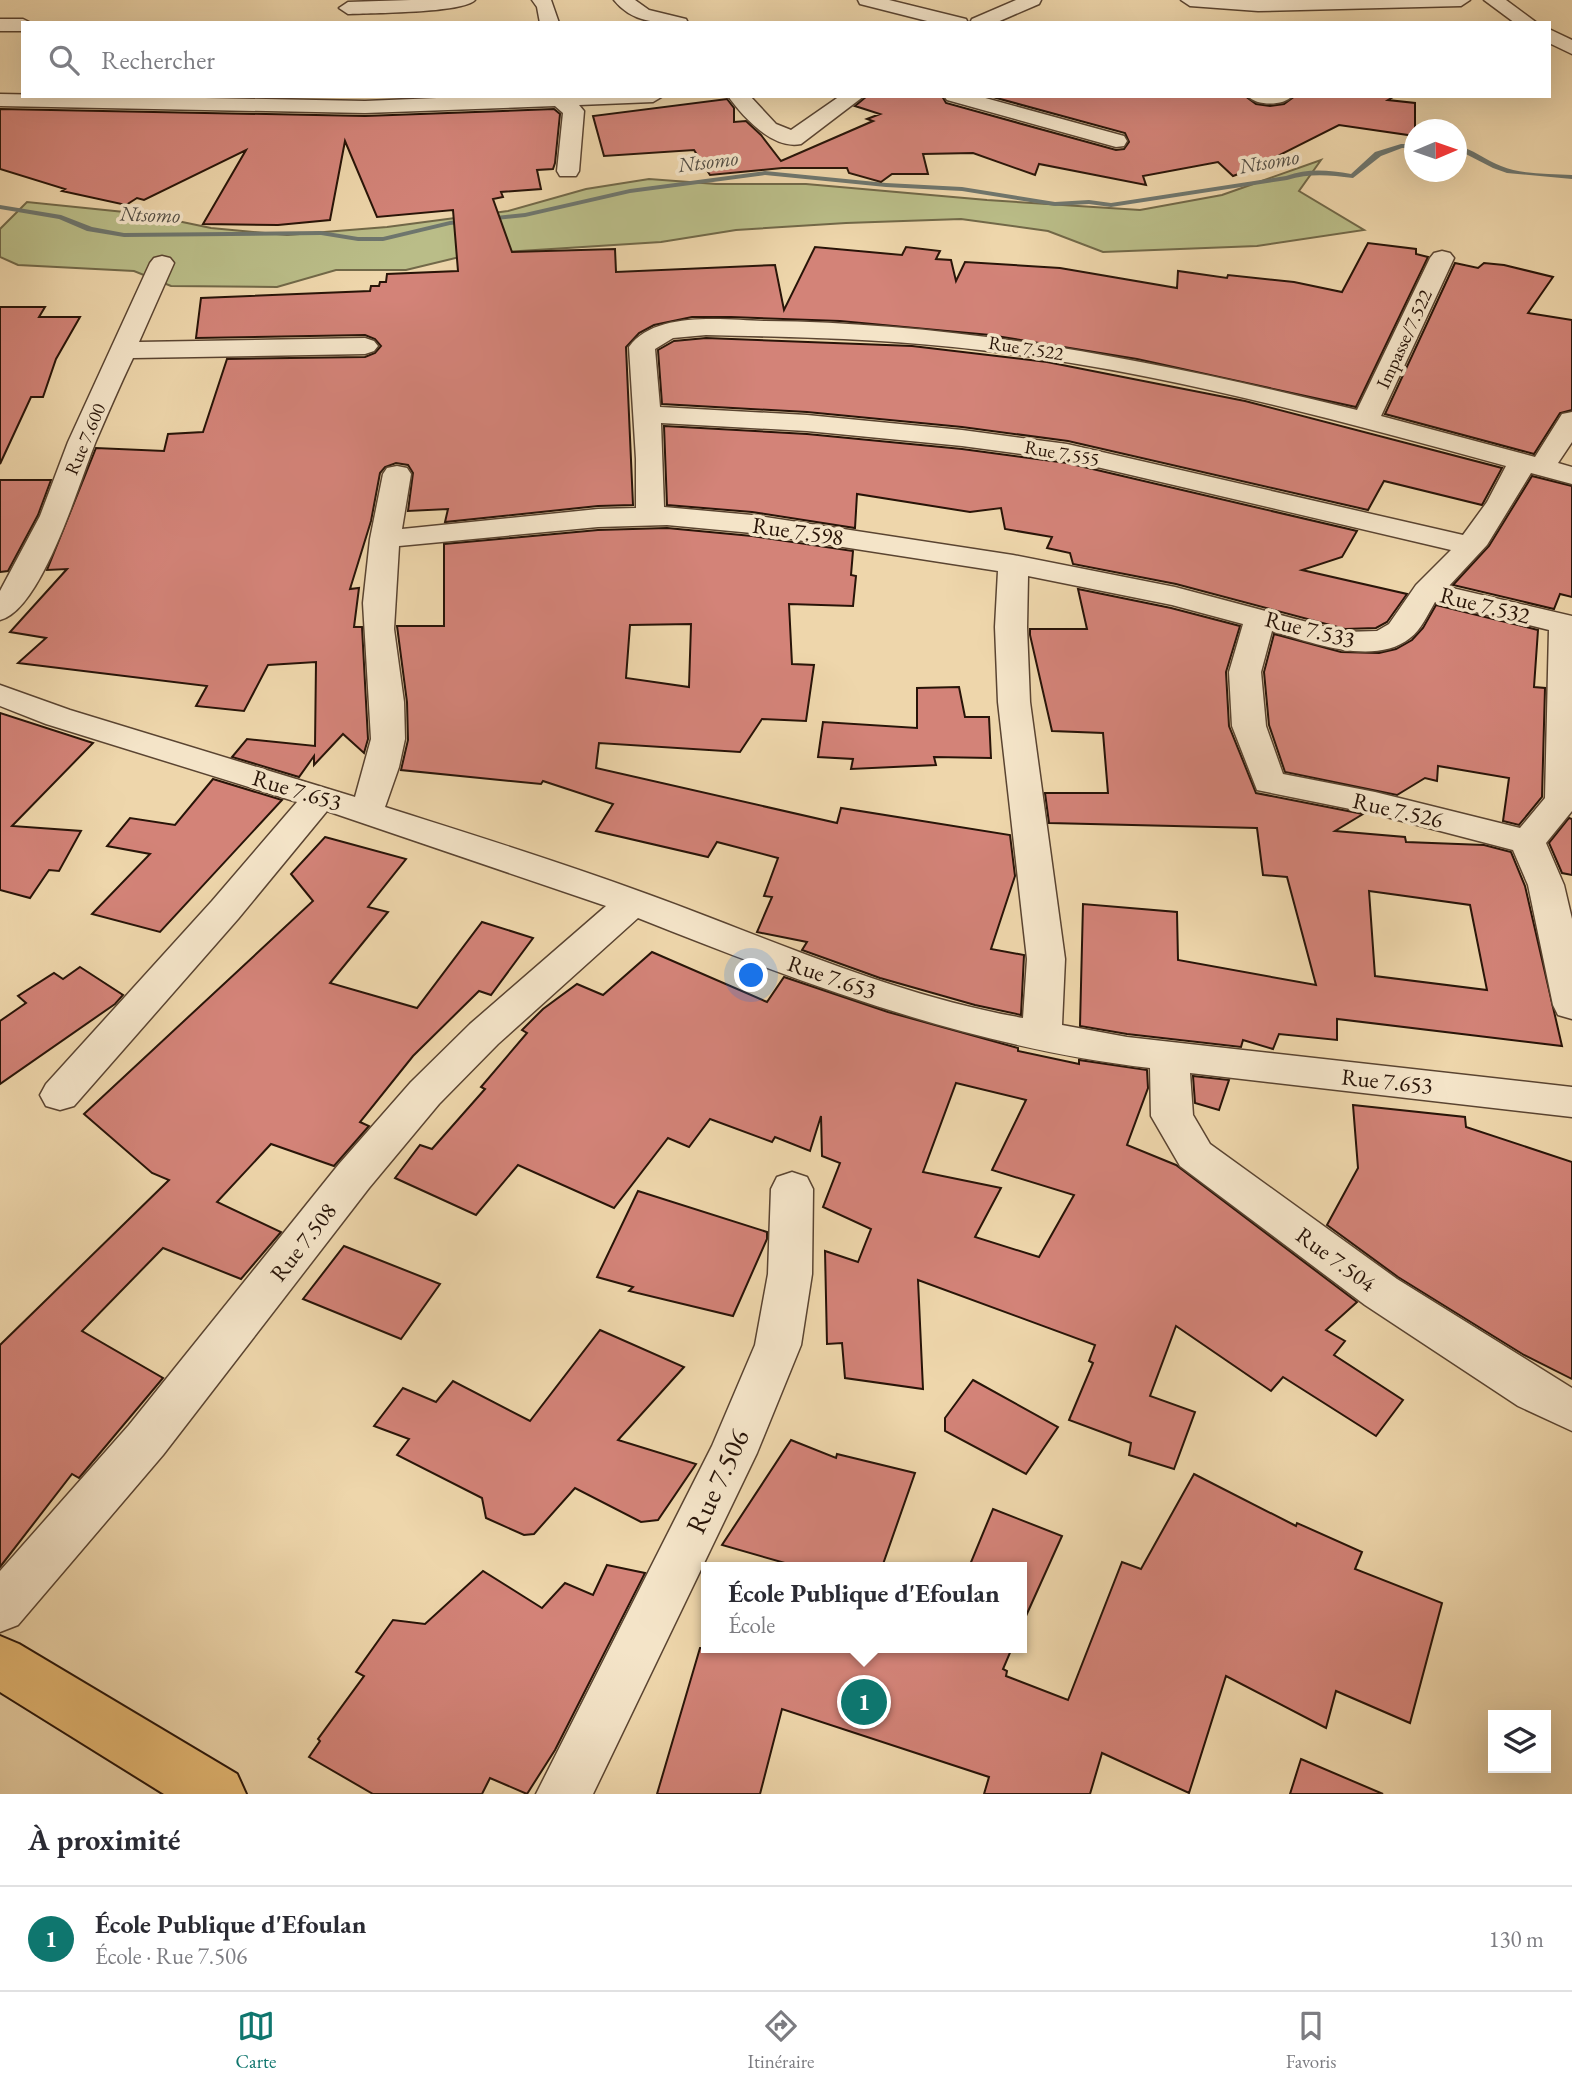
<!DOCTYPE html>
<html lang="fr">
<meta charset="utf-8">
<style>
:root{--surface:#fff;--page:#f7f7f7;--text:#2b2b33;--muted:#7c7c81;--line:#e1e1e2;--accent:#0f766e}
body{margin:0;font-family:"EB Garamond",serif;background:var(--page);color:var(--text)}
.controls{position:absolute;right:21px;bottom:21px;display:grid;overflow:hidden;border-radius:0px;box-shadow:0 7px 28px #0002}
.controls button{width:63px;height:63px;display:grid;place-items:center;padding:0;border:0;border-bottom:2px solid var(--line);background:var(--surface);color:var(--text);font:35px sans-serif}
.compass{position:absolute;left:1404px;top:119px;width:63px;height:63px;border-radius:50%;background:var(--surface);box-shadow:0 7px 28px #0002;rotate:88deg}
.you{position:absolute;left:752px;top:976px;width:24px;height:24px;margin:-18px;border:5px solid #fff;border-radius:50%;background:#1a73e8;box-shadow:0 0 0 10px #1a73e833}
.badge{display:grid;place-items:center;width:46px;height:46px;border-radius:50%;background:var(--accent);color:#fff;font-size:23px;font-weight:700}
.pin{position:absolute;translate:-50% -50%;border:4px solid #fff;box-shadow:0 2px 7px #0006}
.popup{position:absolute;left:701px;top:1562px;width:326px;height:91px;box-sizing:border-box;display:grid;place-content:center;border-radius:0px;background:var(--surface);filter:drop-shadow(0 2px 5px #0005);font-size:23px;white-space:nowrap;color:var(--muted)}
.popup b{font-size:26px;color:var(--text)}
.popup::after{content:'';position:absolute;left:50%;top:100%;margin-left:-14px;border:14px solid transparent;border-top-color:var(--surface)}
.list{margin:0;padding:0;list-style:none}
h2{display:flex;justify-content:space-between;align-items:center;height:91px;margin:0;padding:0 28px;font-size:30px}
h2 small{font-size:23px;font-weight:400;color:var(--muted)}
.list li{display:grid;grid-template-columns:46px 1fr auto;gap:21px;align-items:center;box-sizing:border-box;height:105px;padding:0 28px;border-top:2px solid var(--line)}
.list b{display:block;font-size:26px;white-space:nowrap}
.list p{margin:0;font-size:23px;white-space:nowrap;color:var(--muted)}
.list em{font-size:23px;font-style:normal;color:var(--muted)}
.icon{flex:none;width:38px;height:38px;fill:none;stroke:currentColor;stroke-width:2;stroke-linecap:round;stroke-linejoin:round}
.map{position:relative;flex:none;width:1572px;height:1794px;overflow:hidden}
.search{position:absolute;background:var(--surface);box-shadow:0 7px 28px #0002;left:21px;right:21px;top:21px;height:77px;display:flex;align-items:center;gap:18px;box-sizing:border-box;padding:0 24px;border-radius:0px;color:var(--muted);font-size:26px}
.sheet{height:196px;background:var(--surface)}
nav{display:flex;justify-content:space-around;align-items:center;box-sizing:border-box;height:98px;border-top:2px solid var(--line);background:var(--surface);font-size:19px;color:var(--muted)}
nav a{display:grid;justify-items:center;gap:4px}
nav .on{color:var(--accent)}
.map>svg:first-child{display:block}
.green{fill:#babd88;stroke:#716848;stroke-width:2}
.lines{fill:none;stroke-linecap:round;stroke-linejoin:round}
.stream{fill:#6e766e;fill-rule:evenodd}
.building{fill:#d38378;stroke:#281408;stroke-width:2;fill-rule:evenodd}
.minor-casing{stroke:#5a4431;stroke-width:3}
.major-casing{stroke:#281408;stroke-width:4}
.minor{fill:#f4e4c8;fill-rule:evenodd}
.major{fill:#e7bb76;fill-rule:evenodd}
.labels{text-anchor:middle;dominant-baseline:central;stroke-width:7;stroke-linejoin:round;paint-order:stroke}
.far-street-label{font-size:19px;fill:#281408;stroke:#f4e4c8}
.far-water-label{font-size:21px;font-style:italic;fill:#514d44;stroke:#f4e4c8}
.street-label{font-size:23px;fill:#281408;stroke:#f4e4c8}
.near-street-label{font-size:28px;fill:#281408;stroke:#f4e4c8}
</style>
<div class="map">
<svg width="1572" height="1794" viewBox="0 0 1572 1794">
<rect width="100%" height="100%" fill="#eed6ab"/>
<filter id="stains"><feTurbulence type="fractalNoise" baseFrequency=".00286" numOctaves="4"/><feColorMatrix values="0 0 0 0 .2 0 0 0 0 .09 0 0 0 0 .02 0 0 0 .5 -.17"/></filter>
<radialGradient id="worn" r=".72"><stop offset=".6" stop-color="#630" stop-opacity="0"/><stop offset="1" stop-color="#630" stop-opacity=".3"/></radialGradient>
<path class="green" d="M1321,160L1299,191L1364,230L1257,246L1103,252L1048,231L961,219L846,223L736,230L661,242L472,254L406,270H336L277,287L171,286L134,271L18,265L0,257V229L27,202L144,214L211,228L287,235L387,227L508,211L586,189L649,179L716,184H806L987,200L1140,210L1222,195Z"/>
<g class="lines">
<g class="stream">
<path d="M1401,144H1414V148H1402L1381,156L1353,178C1329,175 1310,173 1287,180L1111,207L1089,204L1055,206L962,191L886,187L765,175L630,193L525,217L450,225L383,241H358L321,235L124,237L87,231L59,219L0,209V205L61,215L92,227L124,233L321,231L358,237H383L450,221L525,213L630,189L765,171L886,183L962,187L1055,202L1089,200L1111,203L1286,176C1308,168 1328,170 1351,174L1375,152Z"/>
<path d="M1456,145C1473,149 1485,160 1501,166C1523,175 1549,173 1572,175V179L1507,173L1493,168L1456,149Z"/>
</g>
</g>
<g class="building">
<path d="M867,96H942L946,103L1116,150L1124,149L1129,142L1125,133L989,96H1245L1256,104L1270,106L1284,104L1295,96H1395L1388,100L1415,103V136L1339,125L1252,169L1233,176L1218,162L1143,176L1146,185L1039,164L1035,175L973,153L923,154L928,174H892L881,182L849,173L847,168H782L710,175L694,150L604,156L593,116L727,99L734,108V122L746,121L761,135L781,161L873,121L867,119L880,114L855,106Z"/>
<path d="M0,109L365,116L554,109L560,114L555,163L553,169L537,170L541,189L501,192L503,197L493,199L512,252L615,249L616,272L775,265L784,310L815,247L902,255L906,247L940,251L936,259L951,260L956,281L965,262L1060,268L1177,288L1178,271L1227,278L1228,275L1294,282L1342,292L1368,243L1416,249V254L1428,257L1356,407L1137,359L990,335L840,321L731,317H692L654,325L639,333L626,347L633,505L598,506L445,522L448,509L408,511L413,473L408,465L396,463L385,467L380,473L371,521L350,589L359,588L354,627H362L368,739L364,753L343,734L314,765V756L299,777L232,757L247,739L315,746L316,662L268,665L244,711L196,706L207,686L18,663L46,638L10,632L67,569L47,570L96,448L164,451L168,434L203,432L227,359L365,357L375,353L381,346L375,339L365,335L196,338L201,298L370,291L371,286H379L380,282H386L387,274L458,271L453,210L377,217L345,141L330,220L278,225L203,224L246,150L144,200L137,198L126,205L62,191L65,189L0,169Z"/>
<path d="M1455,263L1478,268L1484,263L1504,265L1553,277L1528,313L1572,320V410L1560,413L1534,454L1385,414Z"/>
<path d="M0,307H45L39,317H80L56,359L43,397H31L0,464Z"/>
<path d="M706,338L912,346L1047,362L1245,401L1502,468L1482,505L1384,481L1368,510L1068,441L962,427L807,412L662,404L658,350L674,341Z"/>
<path d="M664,426L807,434L962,449L1067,463L1357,531L1342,557L1302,570L1407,594L1387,622L1376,628L1345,629L1176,584L1073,564L1070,553L1047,548L1052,537L1005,529L1001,508L970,512L857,494L855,528L752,512L667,505Z"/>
<path d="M1532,476L1572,486V597L1560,594L1554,609L1453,585L1489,546Z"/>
<path d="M0,480H51L38,515L8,571L0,572Z"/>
<path d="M667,528L752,536L853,551L851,575L856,576L853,606L789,604L792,664L814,665L806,721L762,719L740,752L599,743L596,768L837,823L841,808L1010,835L1015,876L991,949L1024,955L1021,1015L975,1005L880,978L802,950L807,942L757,932L772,897L764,896L778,858L717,842L708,857L596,831L613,804L543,781L541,784L401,770L408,740L407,702L397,626H444V544L598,530ZM691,624L689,687L626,678L630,625Z"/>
<path d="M1078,589L1171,608L1240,626L1226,672L1229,726L1256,793L1363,814L1335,831L1405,837L1406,842L1484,845L1511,852L1525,886L1562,1046L1337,1019V1040L1279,1034L1273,1049L1243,1040L1241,1047L1127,1034L1080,1026L1083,904L1177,912L1178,960L1316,985L1287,877L1263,875L1257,828L1049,823L1045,793H1108L1103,733L1052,731L1030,635V629H1087ZM1369,891L1470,905L1487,990L1375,976Z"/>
<path d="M1436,605L1538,630L1534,687L1545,688L1542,797L1519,825L1503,821L1509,778L1438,766L1437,781L1425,778L1397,795L1285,772L1269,725L1264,672L1274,634L1341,652L1379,653L1396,649L1412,640L1423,628Z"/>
<path d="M959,687L965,717H989L991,758L934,757L936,765L851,769L853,759L818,757L823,722L917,728V688Z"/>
<path d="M0,713L93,743L12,826L81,831L59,871L49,870L30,898L0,890Z"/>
<path d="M213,779L282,800L160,932L92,914L150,854L107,846L130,818L175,825Z"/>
<path d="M1569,818L1572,819V875L1562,873L1549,843Z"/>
<path d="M325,837L406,859L368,907L388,912L330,983L417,1008L482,922L533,938L491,995L479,991L413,1056L360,1122L369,1126L334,1166L271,1144L217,1202L281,1232L241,1279L163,1248L82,1331L163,1378L79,1478L72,1474L0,1567V1345L169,1180L152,1173L84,1114L313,901L291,874Z"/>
<path d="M652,952L767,1002L784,977L888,1012L1018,1048V1051L1079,1064V1060L1147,1070L1148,1088L1127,1145L1176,1165L1357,1302L1326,1330L1345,1341L1334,1355L1403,1400L1376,1436L1283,1377L1271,1391L1176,1326L1150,1396L1195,1412L1174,1469L1129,1455L1131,1443L1069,1420L1093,1363L1089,1361L1095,1345L918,1280L923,1389L845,1378L842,1343L827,1344L825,1251L858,1262L871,1229L823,1207L840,1163L822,1156L821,1116L810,1151L775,1137L772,1142L710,1119L689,1147L668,1138L614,1208L518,1165L476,1215L395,1178L420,1145L432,1149L485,1089L481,1087L527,1033L522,1030L543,1009L577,984L603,995ZM956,1083L1026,1100L992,1170L1074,1195L1039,1257L975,1237L1001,1188L923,1172Z"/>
<path d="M80,967L123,995L115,1004L0,1084V1021L26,1003L18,996L54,973L63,979Z"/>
<path d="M1193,1076L1229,1080L1219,1110L1195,1103Z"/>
<path d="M1353,1105L1465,1117L1466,1127L1572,1162V1379L1524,1355L1398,1277L1327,1225L1358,1168Z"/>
<path d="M638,1191L767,1232V1239L733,1316L629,1291L633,1287L597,1277Z"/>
<path d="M344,1246L440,1284L401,1339L303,1299Z"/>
<path d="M600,1330L684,1367L618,1440L696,1464L658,1520L641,1522L575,1488L534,1534L524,1535L486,1518L482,1498L397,1455L409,1439L374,1426L403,1388L436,1402L453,1381L530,1421Z"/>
<path d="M973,1380L1058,1427L1026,1474L945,1431V1418Z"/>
<path d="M791,1440L836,1458L837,1454L915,1473L882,1567H799L722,1545Z"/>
<path d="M1194,1474L1296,1526L1297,1523L1362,1552L1355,1569L1442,1603L1410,1723L1336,1691L1326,1728L1226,1676L1189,1793L1102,1753L1090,1794H984L989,1777L782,1709L760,1794H657L700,1648H1012L1003,1669L1007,1671L1006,1676L1068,1700L1122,1562L1141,1569Z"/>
<path d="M993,1509L1062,1536L1021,1627V1567H969Z"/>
<path d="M607,1565L645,1573L555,1750L527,1794L490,1778L482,1794H373L309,1757L320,1741L318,1739L364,1676L356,1672L393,1620L425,1624L483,1571L542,1608L565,1583L593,1595Z"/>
<path d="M1301,1759L1383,1794H1290Z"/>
</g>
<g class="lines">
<g class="minor-casing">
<g id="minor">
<path d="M411,0H475C464,13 370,13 348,14L339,8L348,2Z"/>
<path d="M532,0H551L559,23H540L537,7Z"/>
<path d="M614,0H635L649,10L686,19L688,23C660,23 633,24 614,0Z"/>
<path d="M858,0H889L966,19L968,23H935L860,4Z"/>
<path d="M1016,0H1041L1039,4L995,23H970L972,19Z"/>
<path d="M1181,0H1470L1461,6L1258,11L1190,6Z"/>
<path d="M1484,0H1506L1537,23H1515Z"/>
<path d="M0,19H23L31,23H23V31H0Z"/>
<path d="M1549,29L1572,40V54L1549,43Z"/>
<path d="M0,94L365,101L485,96H663L653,102L579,105L584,111L579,171L576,176H560L557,171L563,113L555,106L365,113L0,106Z"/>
<path d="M728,96H750L776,124L791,130L840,96H864L801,144C773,150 743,117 728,96Z"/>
<path d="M944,96H978L1124,136L1127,141L1124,146L1116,147L947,100Z"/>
<path d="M1248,96H1292C1284,106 1256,106 1248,96Z"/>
<path d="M1442,251L1450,253L1454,258L1381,416L1535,457L1562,414L1572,412V442L1558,463L1572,467V484L1531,473L1487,545L1448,587L1572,616V811L1546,843L1564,885L1572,919V1019L1558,1015L1553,1005L1528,885L1513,850L1375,814L1257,790L1232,726L1229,672L1243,624L1172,605L1028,576L1027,627L1030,702L1065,959L1062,1025L1127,1037L1572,1087V1117L1190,1073L1193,1115L1210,1144L1397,1279L1572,1388V1431L1518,1406L1365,1305L1180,1166L1151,1116L1150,1068C970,1047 804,984 638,918L498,1044L439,1104L369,1188L163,1455L18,1625L0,1632V1571L129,1425L339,1164L411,1082L470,1024L606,906L327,811L238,919L74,1106L60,1110L46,1106L40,1095L46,1084L212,901L297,802L46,724L0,706V685L70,710L355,797L371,739L363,603L370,539L383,474L387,468L397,466L407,468L411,474L402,529L598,509L636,508V459L629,347C655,310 726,320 765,321C966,323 1162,362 1357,410L1430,258L1434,253ZM706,335C798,337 889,339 980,350C1159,371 1334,419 1506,466L1487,502L1463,535L1067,444L962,430L807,415L660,407L655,349L673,338ZM661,423L807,431L962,446L1067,460L1451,550L1416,585L1389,624L1377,631L1345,632L1175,587L1013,555L752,515L664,507ZM667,525L752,533L998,571L995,627L998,702L1027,959L1023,1018C892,995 771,939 647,894C561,862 473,835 385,807L399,767L405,739L404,702L394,629L399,546L598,527ZM1435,602L1549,630L1545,798L1520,828L1375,792L1283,774L1266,726L1261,672L1272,631C1310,642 1374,667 1410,638C1421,630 1428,614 1435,602Z"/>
<path d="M162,256L170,258L174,263L139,342L365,338L374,341L378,346L374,351L365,354L133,358C120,385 108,413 96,441C80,480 42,610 0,620V591L40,516L68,442L150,263L154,258Z"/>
<path d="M792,1172L807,1177L813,1189L812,1274L801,1345L757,1453L593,1794H536L712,1446L755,1345L768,1274L771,1189L777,1177Z"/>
</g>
</g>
<g class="major-casing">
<path id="major" d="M0,1636L19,1644L237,1774L246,1794H164L0,1692Z"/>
</g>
<use href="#minor" class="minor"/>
<use href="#major" class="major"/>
</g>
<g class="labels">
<g class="far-street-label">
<text transform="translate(1404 339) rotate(-65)">Impasse/7.522</text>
<text transform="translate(1026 348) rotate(9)">Rue 7.522</text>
<text transform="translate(85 439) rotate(-67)">Rue 7.600</text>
<text transform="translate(1062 453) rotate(10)">Rue 7.555</text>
</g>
<g class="far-water-label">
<text transform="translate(708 161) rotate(-7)">Ntsomo</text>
<text transform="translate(1269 161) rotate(-10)">Ntsomo</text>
<text transform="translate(150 214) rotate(2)">Ntsomo</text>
</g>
<g class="street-label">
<text transform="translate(798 531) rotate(8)">Rue 7.598</text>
<text transform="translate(1485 605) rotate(14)">Rue 7.532</text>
<text transform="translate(1310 629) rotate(14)">Rue 7.533</text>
<text transform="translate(297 790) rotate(17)">Rue 7.653</text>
<text transform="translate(1398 810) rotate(13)">Rue 7.526</text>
<text transform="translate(832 977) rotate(19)">Rue 7.653</text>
<text transform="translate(1387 1081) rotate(6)">Rue 7.653</text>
<text transform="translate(303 1242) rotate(-52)">Rue 7.508</text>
<text transform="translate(1336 1259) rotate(36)">Rue 7.504</text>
</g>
<g class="near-street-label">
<text transform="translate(717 1481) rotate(-65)">Rue 7.506</text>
</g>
</g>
<rect width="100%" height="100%" filter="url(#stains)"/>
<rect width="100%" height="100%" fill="url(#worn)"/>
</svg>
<div class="controls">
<button><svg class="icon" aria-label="layers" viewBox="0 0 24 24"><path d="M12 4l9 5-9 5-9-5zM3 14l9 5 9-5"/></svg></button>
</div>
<svg class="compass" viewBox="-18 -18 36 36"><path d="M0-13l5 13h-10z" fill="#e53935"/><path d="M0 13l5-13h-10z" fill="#7c7c81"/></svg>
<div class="you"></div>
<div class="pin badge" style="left:864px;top:1702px">1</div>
<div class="popup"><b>École Publique d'Efoulan</b>École</div>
<div class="search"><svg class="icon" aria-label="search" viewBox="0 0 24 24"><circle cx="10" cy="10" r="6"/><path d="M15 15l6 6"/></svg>Rechercher</div>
</div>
<section class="sheet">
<h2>À proximité<small></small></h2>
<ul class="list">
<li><span class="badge">1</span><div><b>École Publique d'Efoulan</b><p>École · Rue 7.506</p></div><em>130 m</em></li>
</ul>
</section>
<nav>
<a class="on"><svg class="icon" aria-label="map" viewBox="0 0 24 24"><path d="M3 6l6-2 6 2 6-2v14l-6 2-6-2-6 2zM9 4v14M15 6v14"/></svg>Carte</a>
<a><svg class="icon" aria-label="directions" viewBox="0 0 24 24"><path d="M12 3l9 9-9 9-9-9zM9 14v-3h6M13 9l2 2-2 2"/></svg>Itinéraire</a>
<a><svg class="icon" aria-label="saved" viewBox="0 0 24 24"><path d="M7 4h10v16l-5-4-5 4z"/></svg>Favoris</a>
</nav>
